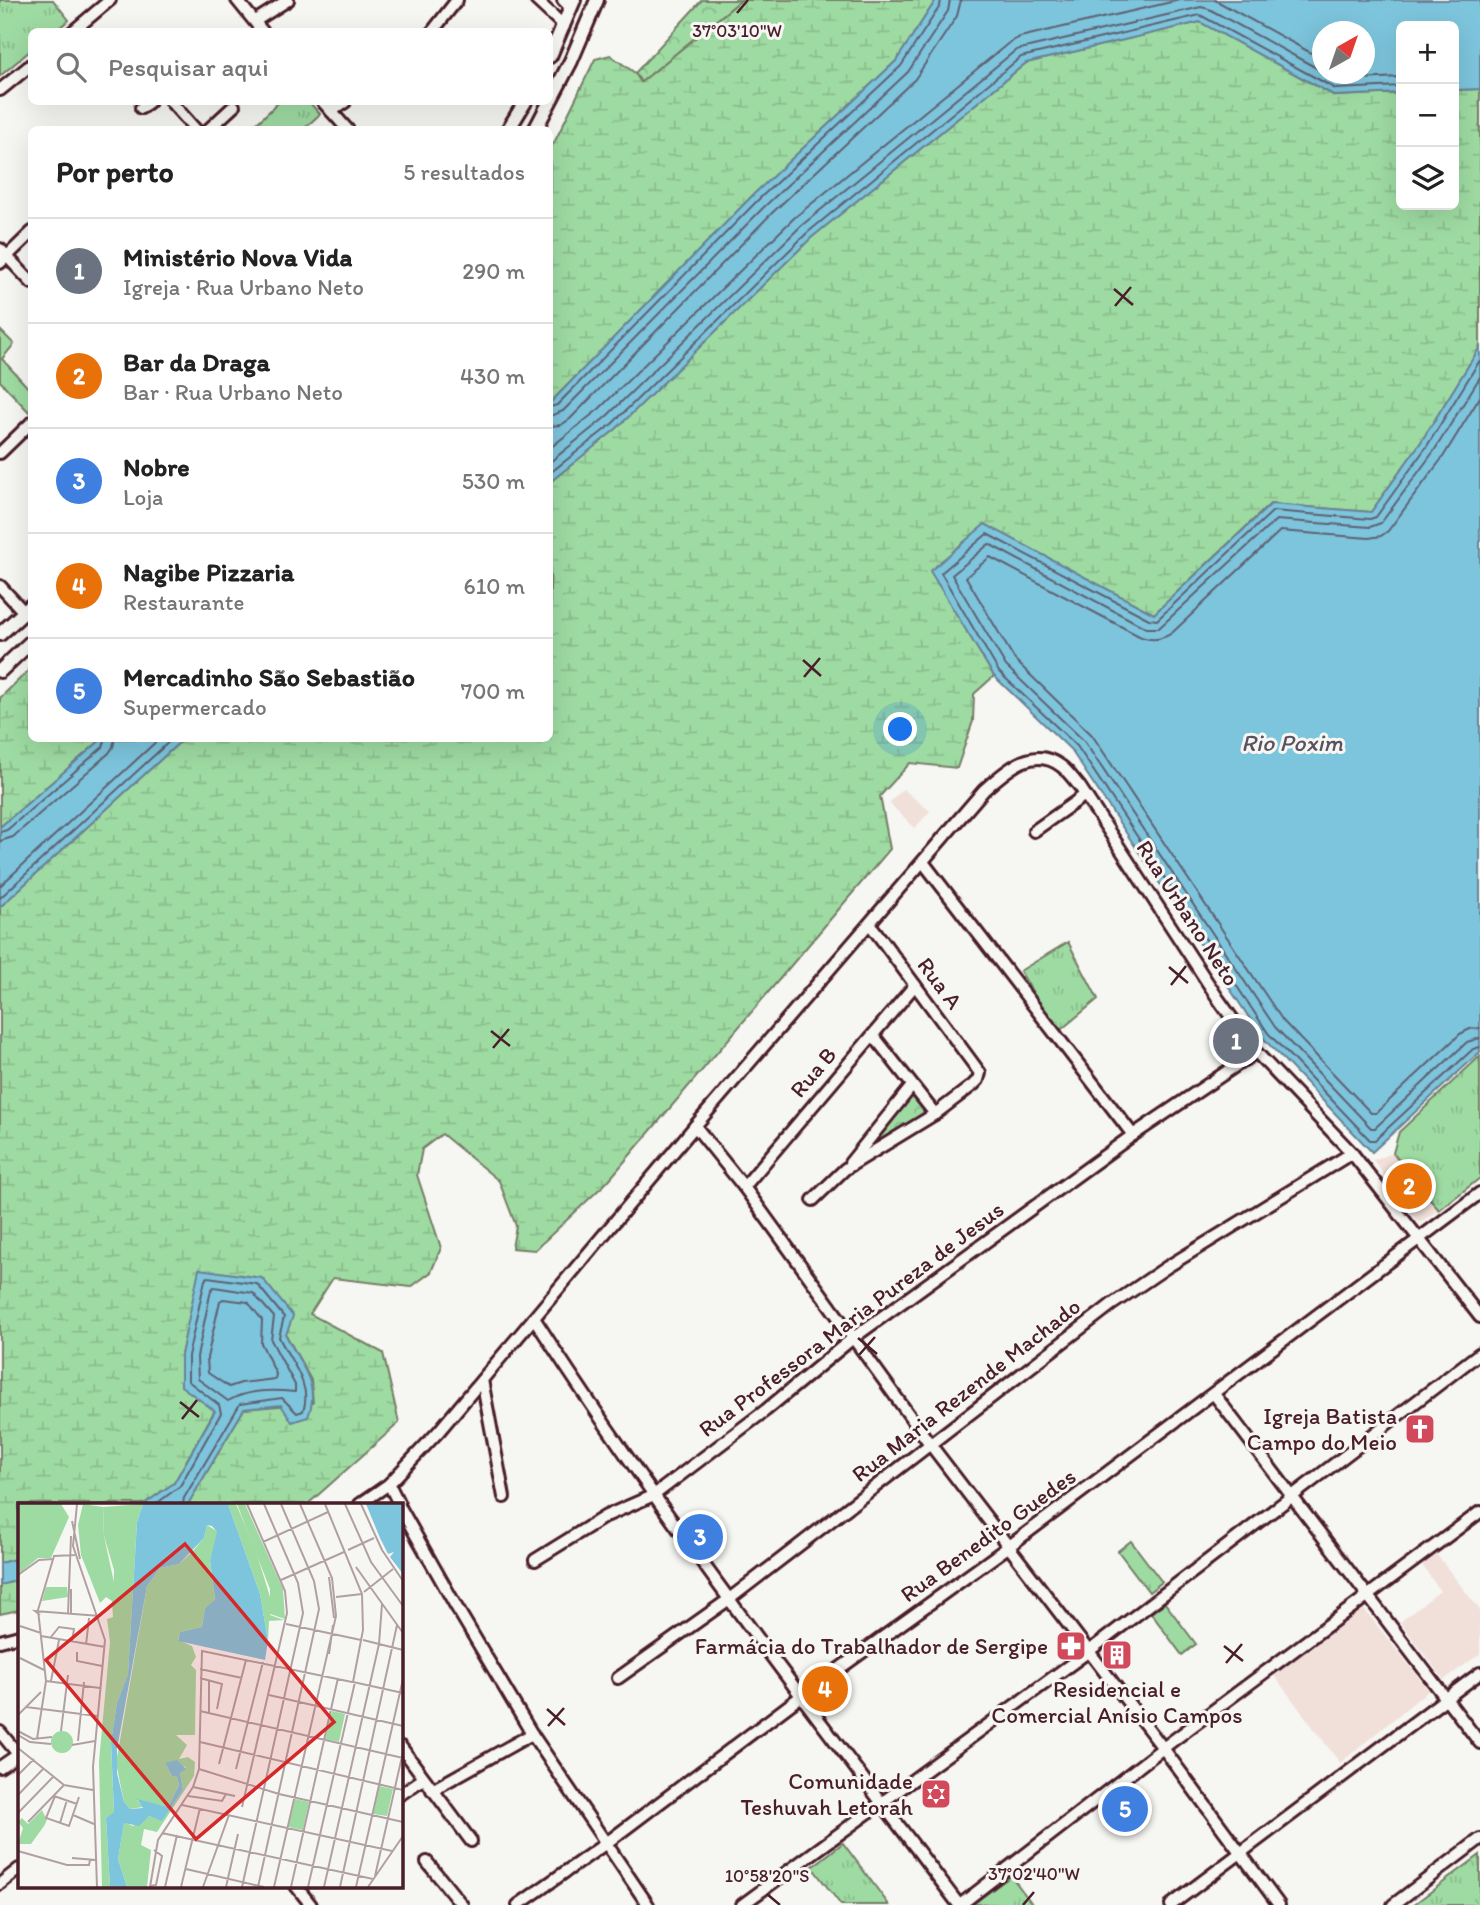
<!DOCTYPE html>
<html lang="pt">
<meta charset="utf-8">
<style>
:root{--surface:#fff;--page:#f2f2f2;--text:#222;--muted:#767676;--line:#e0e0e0;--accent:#0b8043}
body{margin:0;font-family:Itim,sans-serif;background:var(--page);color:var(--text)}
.controls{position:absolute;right:21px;top:21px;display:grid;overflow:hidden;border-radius:10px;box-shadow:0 7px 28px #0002}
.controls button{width:63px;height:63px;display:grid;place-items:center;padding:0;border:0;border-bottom:2px solid var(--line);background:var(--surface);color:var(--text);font:35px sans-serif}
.compass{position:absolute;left:1312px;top:21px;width:63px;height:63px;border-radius:50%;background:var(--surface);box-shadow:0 7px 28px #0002;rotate:40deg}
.you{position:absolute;left:901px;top:730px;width:24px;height:24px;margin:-18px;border:5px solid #fff;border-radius:50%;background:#1a73e8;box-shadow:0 0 0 10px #1a73e833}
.badge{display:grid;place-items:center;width:46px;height:46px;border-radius:50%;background:var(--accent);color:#fff;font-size:23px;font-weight:700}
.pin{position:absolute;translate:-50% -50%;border:4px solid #fff;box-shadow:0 2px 7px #0006}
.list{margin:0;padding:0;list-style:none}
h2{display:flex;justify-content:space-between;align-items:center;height:91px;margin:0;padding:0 28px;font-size:30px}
h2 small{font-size:23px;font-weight:400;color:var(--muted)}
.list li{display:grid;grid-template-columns:46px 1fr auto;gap:21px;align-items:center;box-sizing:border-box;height:105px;padding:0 28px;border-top:2px solid var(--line)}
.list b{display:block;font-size:26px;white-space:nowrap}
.list p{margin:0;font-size:23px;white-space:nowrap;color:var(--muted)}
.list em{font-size:23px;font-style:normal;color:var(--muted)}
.icon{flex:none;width:38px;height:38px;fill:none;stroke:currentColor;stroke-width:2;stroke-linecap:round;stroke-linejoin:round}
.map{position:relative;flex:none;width:1480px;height:1905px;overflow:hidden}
.search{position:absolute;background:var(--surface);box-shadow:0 7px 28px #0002;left:28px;top:28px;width:525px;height:77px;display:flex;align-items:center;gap:18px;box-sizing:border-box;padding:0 24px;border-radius:10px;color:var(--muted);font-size:26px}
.panel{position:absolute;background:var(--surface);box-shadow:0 7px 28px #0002;left:28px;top:126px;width:525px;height:616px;border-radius:10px}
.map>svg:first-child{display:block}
.built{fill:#f1e0d9}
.grass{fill:url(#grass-tufts);stroke:#747d66;stroke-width:2}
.wetland{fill:url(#wetland-marsh);stroke:#747d66;stroke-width:2}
.park{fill:url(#park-crowns);stroke:#747d66;stroke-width:2}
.water{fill:#7dc5dd;stroke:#698396;stroke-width:2;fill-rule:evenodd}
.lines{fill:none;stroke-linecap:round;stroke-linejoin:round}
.shore{stroke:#5e6172;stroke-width:2}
.minor-casing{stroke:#4a1f2b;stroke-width:16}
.major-casing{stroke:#4a1f2b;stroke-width:18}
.minor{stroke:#f6f6f2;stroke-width:10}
.major{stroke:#f6f6f2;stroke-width:12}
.ticks{fill:none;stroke:#4a1f2b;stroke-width:2.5}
.labels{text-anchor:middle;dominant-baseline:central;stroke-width:6;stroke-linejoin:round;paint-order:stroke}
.street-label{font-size:23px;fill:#4a1f2b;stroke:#f6f6f2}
.poi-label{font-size:23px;fill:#4a1f2b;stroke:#f6f6f2;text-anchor:end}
.water-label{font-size:24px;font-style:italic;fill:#595160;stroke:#f6f6f2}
.inset-road{fill:none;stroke:#b1a0a2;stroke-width:2}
.view{fill:#d62828;fill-opacity:0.15;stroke:#d62828;stroke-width:3.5}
.inset-edge{fill:none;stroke:#4a1f2b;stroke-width:3.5}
.ticks-label{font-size:18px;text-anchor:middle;fill:#4a1f2b;stroke:#f6f6f2;stroke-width:6;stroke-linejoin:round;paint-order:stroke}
</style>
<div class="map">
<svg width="1480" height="1905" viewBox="0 0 1480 1905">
<defs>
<pattern id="grass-tufts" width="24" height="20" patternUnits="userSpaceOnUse" patternTransform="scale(1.75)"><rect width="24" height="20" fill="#9edba2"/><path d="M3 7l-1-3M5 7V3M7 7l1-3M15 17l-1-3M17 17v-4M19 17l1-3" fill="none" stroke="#8abc8c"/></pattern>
<pattern id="wetland-marsh" width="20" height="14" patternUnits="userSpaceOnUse" patternTransform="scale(1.75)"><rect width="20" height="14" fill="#9edba2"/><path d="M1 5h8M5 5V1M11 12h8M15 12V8" fill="none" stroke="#8abc8c"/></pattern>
<pattern id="park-crowns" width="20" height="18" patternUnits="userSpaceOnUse" patternTransform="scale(1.75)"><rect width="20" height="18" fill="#9edba2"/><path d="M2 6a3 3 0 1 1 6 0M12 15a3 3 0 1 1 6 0" fill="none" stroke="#8abc8c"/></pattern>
</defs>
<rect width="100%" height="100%" fill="#f6f6f2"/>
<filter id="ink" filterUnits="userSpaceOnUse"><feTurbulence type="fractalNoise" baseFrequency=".0143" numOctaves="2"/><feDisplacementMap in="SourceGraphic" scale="14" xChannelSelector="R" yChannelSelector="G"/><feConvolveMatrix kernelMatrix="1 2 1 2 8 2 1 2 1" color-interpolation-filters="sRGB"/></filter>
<g filter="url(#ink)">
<g class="built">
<path d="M903,789L930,811L915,828L889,803Z"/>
<path d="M1393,1153L1439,1210L1419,1223L1373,1160Z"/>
<path d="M1436,1554L1480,1610V1654L1444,1680L1400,1622L1440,1591L1422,1565Z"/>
<path d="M1363,1608L1429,1690L1340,1763L1273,1674Z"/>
</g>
<g class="grass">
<path d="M0,0H53L69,20L55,31L32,32L31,50L0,76Z"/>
<path d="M279,102H309L320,114L304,129H262L256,124Z"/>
<path d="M0,330L14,344L2,359L31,391V410L29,412L0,381Z"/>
<path d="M1068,942L1098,999L1057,1033L1020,971Z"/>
<path d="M1480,1056V1178L1439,1210L1393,1153L1399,1132Z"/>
<path d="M1131,1541L1162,1582L1149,1592L1118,1551Z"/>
<path d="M1165,1603L1196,1644L1182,1655L1151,1613Z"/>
<path d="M843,1843L889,1905H841L812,1867Z"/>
<path d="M1480,1855V1905H1413Z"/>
<path d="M1011,1876L1033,1905L973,1904Z"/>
</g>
<g class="wetland">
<path d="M741,0H936L896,61L754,194L550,403V149L555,141L595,59L610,55L635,73L641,82Z"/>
<path d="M1200,22L1335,96L1401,93V205H1454V90L1480,89V347L1421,442L1371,512L1270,504L1154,614L985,525L931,571L994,676L974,694L973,721L957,768L910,763L880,796L890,849L608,1181L535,1250L512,1248L516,1226L499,1181L442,1134L422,1149L417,1175L441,1248L431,1272L411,1287L333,1278L310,1314L383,1353L399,1423L308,1504H188L244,1409L313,1403L311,1380L286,1335L200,1269L181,1355L215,1410L174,1483L144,1504H19V1558L0,1563V907L183,739L550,738V482L616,429L811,238L1026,63Z"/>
<path d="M31,668L32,738L102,739L0,827V698Z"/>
<path d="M19,1580V1610L0,1614V1585Z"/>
</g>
<g class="park">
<path d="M702,0H741L641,82L635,73Z"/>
<path d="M911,1095L927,1113L865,1152Z"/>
</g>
<g class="water">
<path d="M936,0H1480V89L1454,90V26H1401V93L1335,96L1200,22L1026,63L811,238L616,429L550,482V403L754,194L896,61ZM1322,32H1364V74H1322Z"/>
<path d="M1480,347V1052L1372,1152L1262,1037L1071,750L994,676L930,571L985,524L1154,614L1271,504L1371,512L1421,442Z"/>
<path d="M102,739H183L0,907V827Z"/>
<path d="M199,1269L262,1278L293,1316L286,1335C300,1365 321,1383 308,1417L292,1422L281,1405L244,1409L188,1504H144L174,1483L215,1411L181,1386V1355Z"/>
<path d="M19,1558V1580L0,1585V1563Z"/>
</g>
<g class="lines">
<g class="shore">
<path d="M1215,0L1322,59"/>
<path d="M1326,74L1339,80L1401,77"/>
<path d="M1480,360L1427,446L1376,517L1370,519L1273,511L1157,620L1149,619L987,534L941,573L999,672L1077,746L1268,1033L1370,1140H1375L1473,1049L1480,1047"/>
<path d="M1480,377L1434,451L1381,523L1370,527L1276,520L1159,628H1146L989,544L952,575L1006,666L1084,741L1275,1027L1371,1128H1375L1467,1042L1480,1038"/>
<path d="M1480,397L1443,457L1388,531L1381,536L1369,538L1280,531L1173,632C1163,640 1153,641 1141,637L990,557L966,577L1015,660L1092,735L1283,1021L1371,1113H1376L1460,1034L1470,1029L1480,1028"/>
<path d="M550,407L557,405L759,199L901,66L940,6L941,0"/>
<path d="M550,416L563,411L765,206L908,72L948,11L950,0"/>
<path d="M550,426L561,425L570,419L772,213L915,79L957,16L961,0"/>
<path d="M550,448L599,409L794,218L1010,42L1020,37L1180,0"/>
<path d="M550,462L606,417L801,226L1016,50L1201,7L1209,9L1322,71"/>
<path d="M550,473L612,424L807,233L1021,57L1200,15L1336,89L1401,86"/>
<path d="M0,832L7,830L103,747L106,738"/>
<path d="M0,841L13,837L109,753L113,747L115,738"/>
<path d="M0,886L160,738"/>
<path d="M0,898L173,738"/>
<path d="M214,1287L253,1293L274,1317L271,1340L295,1385V1392C273,1390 248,1389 228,1401L198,1379L197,1357L211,1290Z"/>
<path d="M223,1299L248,1302L262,1320L261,1343L276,1374L275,1379L241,1383L229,1387L208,1373L207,1358L220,1301Z"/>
<path d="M156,1504L180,1486L221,1413L219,1405L188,1381V1356L205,1280L208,1277L257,1284L284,1317L279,1337C289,1360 313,1385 303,1411L297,1413L282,1398L240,1404L184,1498L183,1504"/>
</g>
<g class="minor-casing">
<g id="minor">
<path d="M237,0L263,32"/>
<path d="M536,0L564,26"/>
<path d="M563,0L571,8"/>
<path d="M255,21L288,0"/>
<path d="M72,32L110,0"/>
<path d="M432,32L457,0"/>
<path d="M0,90L32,64"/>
<path d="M171,102L196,130"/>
<path d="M323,102L348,130"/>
<path d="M141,108L149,102"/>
<path d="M331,111L345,102"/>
<path d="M208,130L234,106"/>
<path d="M0,249L32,283"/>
<path d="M0,263L32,232"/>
<path d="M0,453L32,422"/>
<path d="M0,586L24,612"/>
<path d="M1034,831L1085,795"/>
<path d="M923,862L1133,1135"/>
<path d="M873,1035L935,1114"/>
<path d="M695,1126L744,1187L930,1444L1163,1748L1279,1905"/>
<path d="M850,1163L912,1086"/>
<path d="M744,1187L915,985"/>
<path d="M813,1200L845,1169L935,1114L973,1085L978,1080L980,1073L870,924"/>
<path d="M534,1318C665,1521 813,1712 959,1905"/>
<path d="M482,1380L504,1497"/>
<path d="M1214,1394L1480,1743"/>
<path d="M389,1484L399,1504"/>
<path d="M360,1504L389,1484L439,1431L695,1126L984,790C1005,772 1032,744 1061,766C1068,771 1074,780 1080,787L1219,1000L1256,1052L1352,1153L1480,1317"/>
<path d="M401,1509L457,1608L532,1734L648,1905"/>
<path d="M535,1560L606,1516L654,1495L766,1410L853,1338L1133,1135L1256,1052"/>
<path d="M0,1641L19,1636"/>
<path d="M618,1678L728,1600L1111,1305L1167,1267L1352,1153"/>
<path d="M0,1732L18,1754"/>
<path d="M401,1747L471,1841"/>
<path d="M0,1767L19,1754"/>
<path d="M432,1790L532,1734"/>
<path d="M401,1794L423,1779"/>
<path d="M427,1862L462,1905"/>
<path d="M0,1884L19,1869"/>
<path d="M296,1886L311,1905"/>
<path d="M518,1905L605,1844L800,1697L1008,1547L1480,1193"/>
<path d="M742,1905L1089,1651L1480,1353"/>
<path d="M960,1905L1163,1748L1480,1512"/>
<path d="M1171,1905L1480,1673"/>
<path d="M1393,1905L1480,1839"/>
</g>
</g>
<g class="major-casing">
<g id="major">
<path d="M550,56L574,0"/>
<path d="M508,130L525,102"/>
<path d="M535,130L571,61L597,0"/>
<path d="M0,634L32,605"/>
<path d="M0,671L32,641"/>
</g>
</g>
<use href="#minor" class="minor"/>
<use href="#major" class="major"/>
</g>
</g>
<path class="ticks" d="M737,13L748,0M1114,289L1133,305M1115,306L1131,287M803,660L821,676M804,677L820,658M1169,967L1188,983M1171,985L1186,966M491,1031L510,1046M493,1048L509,1029M858,1338L877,1354M859,1355L875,1337M180,1402L199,1417M182,1419L197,1400M1224,1646L1243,1661M1226,1663L1242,1644M547,1709L565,1725M548,1726L564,1708M767,1894L780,1905M1023,1905L1034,1892"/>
<defs>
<g id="church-square" transform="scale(1.575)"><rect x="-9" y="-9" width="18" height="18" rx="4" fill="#d1495b" stroke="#f6f6f2"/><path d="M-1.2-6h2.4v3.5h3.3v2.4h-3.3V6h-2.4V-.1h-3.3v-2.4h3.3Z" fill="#fff"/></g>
<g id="pharmacy-square" transform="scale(1.575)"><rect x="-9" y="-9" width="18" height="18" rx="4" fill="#d1495b" stroke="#f6f6f2"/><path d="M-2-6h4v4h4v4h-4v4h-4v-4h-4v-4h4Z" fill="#fff"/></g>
<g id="building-square" transform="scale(1.575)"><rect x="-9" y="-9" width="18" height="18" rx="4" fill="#d1495b" stroke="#f6f6f2"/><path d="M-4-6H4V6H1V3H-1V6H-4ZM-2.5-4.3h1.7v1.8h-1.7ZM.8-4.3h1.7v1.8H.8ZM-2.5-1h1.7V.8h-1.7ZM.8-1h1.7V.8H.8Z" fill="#fff"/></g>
<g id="synagogue-square" transform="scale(1.575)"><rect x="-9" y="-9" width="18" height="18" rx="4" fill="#d1495b" stroke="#f6f6f2"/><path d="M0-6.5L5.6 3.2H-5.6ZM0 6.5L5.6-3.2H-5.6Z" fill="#fff"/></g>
</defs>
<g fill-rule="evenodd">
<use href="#church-square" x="1420" y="1429"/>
<use href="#pharmacy-square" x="1071" y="1646"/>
<use href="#building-square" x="1117" y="1655"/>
<use href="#synagogue-square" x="936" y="1794"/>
</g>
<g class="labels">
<g class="street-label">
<text transform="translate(1188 913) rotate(57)">Rua Urbano Neto</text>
<text transform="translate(940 983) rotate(53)">Rua A</text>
<text transform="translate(813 1072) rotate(-50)">Rua B</text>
<text transform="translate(851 1319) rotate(-37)">Rua Professora Maria Pureza de Jesus</text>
<text transform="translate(966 1390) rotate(-38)">Rua Maria Rezende Machado</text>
<text transform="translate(988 1535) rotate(-36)">Rua Benedito Guedes</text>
</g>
<g class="poi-label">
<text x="1397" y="1416">Igreja Batista<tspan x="1397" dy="26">Campo do Meio</tspan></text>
<text x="1048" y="1646">Farmácia do Trabalhador de Sergipe</text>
<text x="1117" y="1689" text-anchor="middle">Residencial e<tspan x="1117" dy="26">Comercial Anísio Campos</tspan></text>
<text x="913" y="1781">Comunidade<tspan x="913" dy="26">Teshuvah Letorah</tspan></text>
</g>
<g class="water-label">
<text x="1292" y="742">Rio Poxim</text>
</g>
</g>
<g transform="translate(18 1503)">
<rect width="385" height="385" fill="#f6f6f2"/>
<path d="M219,1H227L265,86L267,116L252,111V86ZM28,84H49L50,94L24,98ZM314,208L327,211L321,239L307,236ZM277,296L291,299L285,327L270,324ZM24,307L29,317L26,323L13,341H0L5,325L0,319L4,315L10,321Z" fill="#9edba2"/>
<path d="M0,1H43L51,14L33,55H20L2,70ZM125,1L119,19L110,171L99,200L93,239L96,310L88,315L92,384H84L81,258L92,139L89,116L95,114L96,67L86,33L85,4ZM210,1H218L237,45L252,94V112L266,117L251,118L250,138L242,91ZM189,22L200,29L192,57L197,98L187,105L184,124L162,129L160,137L174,143L178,154L173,162L178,167L177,232H158L169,242L161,256L170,254L177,259L176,273L139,329L126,326L123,342L133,347L129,384H109L100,356L106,319L115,323L131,313L144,317L165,287L162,270L168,264L147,260L154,273L159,272L161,282L150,304L119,297L125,304L112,306L106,299L98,260L129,83L142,65L161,61L174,49L186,35Z" fill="#9edba2"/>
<path d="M65,1L85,4L86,33L98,89L95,115L94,98L88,94L82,100L63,52L60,22ZM33 239a11 11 0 1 1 22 0a11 11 0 1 1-22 0Z" fill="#9edba2"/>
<path d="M361,283L375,286L369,313L355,311Z" fill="#9edba2"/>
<path d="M125,1H210L242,91L250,138L247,157L160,138L162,129L184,124L187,105L197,97L192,57L199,29L194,23L189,22L186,35L161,61L142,65L129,83L99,246V270L106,299L112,306L125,305L119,296L150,304L161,282L159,273H154L147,260L159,257L168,266L162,270L165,287L144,318L131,313L121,323L106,320L100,356L109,384H92L88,315L96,309L93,239L99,200L110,171L119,19ZM348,1H385V71L372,54L376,49L370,51L362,35Z" fill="#7dc5dd"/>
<path class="inset-road" d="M59,1L55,43L87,137L75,264L79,384M307,1L344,91L345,127L335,179L385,190M327,1L353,59L385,103M343,1L364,47L385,78M54,18L62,56M245,39L310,9M330,47L356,35M338,64L385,130M0,72L21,57L35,56M311,74L316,115M263,77L326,49M53,86V111M346,89L375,66M318,94L344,91M50,111L53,33M22,112L17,108L82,113M268,121L343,137M2,123L23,130M23,133L87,144M33,134L41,124L56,126L54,139M345,137L385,147M68,142L71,115M59,149V158L84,163M311,151L315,122M2,155L26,167M182,166L224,175M182,175L204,181L199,206M28,178L82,185M33,178L41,137M251,192L385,223M8,204L79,213M182,208L385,255M191,210V178M0,212L23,189M0,228L15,236L34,234M43,228L50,172M0,232L12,239L33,241M19,236L28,178L20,107L36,53L57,52M60,238L66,179M182,239L385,287M54,242L77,238M0,245L46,282L75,287M201,261L228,157M181,266L261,291L385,319M218,266L245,159M0,272L16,256M175,284L217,293M0,292L26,265M36,293L59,301M37,293L28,315L51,323L61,294M170,293L204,298L208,291M164,302L374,348M224,304L269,110L267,88L229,1M0,310L35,274M55,312L76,321M10,319L46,282M42,320L49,297M144,330L355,376M0,348L49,362H71L72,357M54,355L78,357M168,366L246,384M357,373L385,249M132,383L138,382L144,353L136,347M132,384L140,337L175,284L181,266L184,148L334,179M147,384L159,332M163,384L182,305M185,384L211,312M208,384L220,331M224,384L285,110L280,80L246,1M240,384L301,106L296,78L263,1M256,384L318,113L314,75L282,1M273,384L320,175M290,384L337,179M306,384L361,141L364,101M322,384L379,122M338,384L385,176M350,384L385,333"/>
<path class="view" d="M167,41L316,219L178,336L28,157Z"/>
<rect width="385" height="385" class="inset-edge"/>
</g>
<g class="ticks-label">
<text x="737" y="37">37°03'10"W</text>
<text x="1034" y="1880">37°02'40"W</text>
<text x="767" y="1882">10°58'20"S</text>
</g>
</svg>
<div class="controls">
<button>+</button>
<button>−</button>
<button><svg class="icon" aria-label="layers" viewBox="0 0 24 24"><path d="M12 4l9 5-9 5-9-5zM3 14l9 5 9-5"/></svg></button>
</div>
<svg class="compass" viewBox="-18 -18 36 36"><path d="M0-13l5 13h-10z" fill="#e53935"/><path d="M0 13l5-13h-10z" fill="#767676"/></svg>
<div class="you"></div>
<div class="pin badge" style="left:1236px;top:1041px;background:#6b7280">1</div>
<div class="pin badge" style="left:1409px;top:1186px;background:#e8710a">2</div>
<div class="pin badge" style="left:700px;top:1537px;background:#3f7fe0">3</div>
<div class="pin badge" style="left:825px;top:1689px;background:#e8710a">4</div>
<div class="pin badge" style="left:1125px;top:1809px;background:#3f7fe0">5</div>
<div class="search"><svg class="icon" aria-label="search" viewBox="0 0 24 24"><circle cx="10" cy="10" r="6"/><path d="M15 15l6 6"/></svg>Pesquisar aqui</div>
<section class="panel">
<h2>Por perto<small>5 resultados</small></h2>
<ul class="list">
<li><span class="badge" style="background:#6b7280">1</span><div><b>Ministério Nova Vida</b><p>Igreja · Rua Urbano Neto</p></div><em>290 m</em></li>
<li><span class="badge" style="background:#e8710a">2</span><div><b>Bar da Draga</b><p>Bar · Rua Urbano Neto</p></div><em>430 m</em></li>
<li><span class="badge" style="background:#3f7fe0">3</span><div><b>Nobre</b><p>Loja</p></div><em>530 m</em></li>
<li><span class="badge" style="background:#e8710a">4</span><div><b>Nagibe Pizzaria</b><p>Restaurante</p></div><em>610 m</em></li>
<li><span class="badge" style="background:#3f7fe0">5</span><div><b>Mercadinho São Sebastião</b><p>Supermercado</p></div><em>700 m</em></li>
</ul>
</section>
</div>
